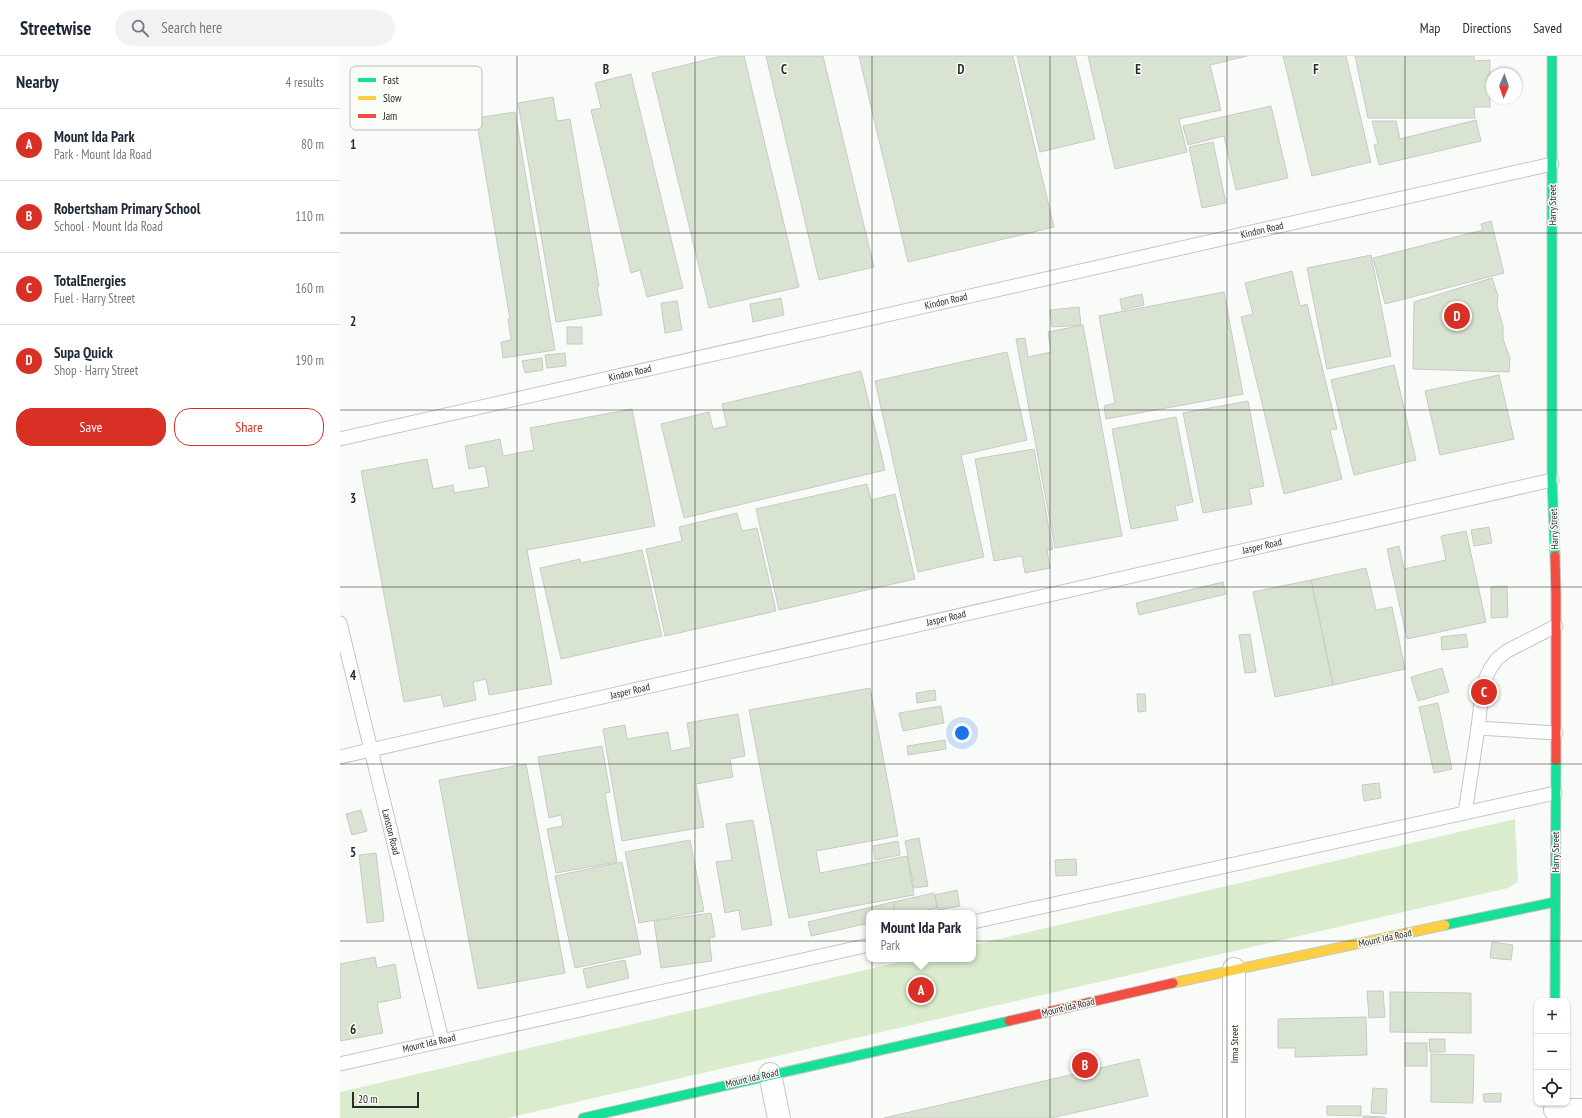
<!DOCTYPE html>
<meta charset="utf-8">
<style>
:root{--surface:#fff;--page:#f2f2f3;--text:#1f2937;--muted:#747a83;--line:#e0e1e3;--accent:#d93025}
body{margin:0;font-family:"PT Sans Narrow",sans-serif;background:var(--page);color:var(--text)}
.controls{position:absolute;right:12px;bottom:12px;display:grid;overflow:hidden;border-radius:8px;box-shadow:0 1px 3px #0004}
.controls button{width:36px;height:36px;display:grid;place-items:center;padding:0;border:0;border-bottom:1px solid var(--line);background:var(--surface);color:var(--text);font:20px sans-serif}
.compass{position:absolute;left:1146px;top:12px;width:36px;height:36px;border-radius:50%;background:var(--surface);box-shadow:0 1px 3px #0004;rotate:182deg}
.scale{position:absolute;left:12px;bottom:10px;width:67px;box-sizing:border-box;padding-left:4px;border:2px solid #2a2b2a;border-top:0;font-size:11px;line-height:14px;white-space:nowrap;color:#2a2b2a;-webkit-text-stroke:3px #f9fcf7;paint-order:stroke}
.you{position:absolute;left:622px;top:677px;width:14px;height:14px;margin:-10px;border:3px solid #fff;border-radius:50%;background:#1a73e8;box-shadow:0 0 0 6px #1a73e833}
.badge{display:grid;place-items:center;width:26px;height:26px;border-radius:50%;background:var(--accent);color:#fff;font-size:13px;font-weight:700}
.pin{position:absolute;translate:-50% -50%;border:2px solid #fff;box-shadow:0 1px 4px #0006}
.popup{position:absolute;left:526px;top:854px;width:110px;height:52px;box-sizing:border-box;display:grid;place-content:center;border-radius:8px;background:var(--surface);filter:drop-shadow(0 1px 3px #0005);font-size:13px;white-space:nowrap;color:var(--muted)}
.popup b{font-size:15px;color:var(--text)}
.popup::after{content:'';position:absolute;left:50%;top:100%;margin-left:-8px;border:8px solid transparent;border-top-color:var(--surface)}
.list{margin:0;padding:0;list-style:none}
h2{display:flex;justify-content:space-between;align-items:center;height:52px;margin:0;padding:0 16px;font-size:17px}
h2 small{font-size:13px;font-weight:400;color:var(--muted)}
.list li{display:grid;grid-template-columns:26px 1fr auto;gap:12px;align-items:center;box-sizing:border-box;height:72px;padding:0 16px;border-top:1px solid var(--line)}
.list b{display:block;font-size:15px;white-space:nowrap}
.list p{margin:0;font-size:13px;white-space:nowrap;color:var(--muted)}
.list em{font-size:13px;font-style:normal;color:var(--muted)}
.actions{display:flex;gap:8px;padding:12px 16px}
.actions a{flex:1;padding:9px 0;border:1px solid var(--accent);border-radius:16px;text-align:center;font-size:14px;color:var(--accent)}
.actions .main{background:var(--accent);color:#fff}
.icon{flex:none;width:22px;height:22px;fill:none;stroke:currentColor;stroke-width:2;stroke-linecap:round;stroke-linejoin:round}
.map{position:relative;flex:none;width:1242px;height:1062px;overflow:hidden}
header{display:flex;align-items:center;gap:24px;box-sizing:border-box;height:56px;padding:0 20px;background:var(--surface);border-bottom:1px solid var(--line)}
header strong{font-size:19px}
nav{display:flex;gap:22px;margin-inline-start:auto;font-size:14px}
.search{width:280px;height:36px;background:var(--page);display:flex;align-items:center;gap:10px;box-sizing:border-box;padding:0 14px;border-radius:22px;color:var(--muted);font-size:15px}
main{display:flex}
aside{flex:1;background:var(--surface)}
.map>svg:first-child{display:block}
.green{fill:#daeccd}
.building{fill:#d9e3d2;stroke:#c9cac8}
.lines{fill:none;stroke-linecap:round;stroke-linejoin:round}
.lane-casing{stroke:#c6c7c5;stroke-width:15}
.street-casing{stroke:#c6c7c5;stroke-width:24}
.fast-casing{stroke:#c6c7c5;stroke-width:11}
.slow-casing{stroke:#c6c7c5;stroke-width:11}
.jam-casing{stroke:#c6c7c5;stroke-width:11}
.lane{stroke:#fefefe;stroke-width:13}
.street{stroke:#fefefe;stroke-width:22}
.fast{stroke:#16e098;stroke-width:9}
.slow{stroke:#ffcf43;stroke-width:9}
.jam{stroke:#f24e42;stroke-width:9}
.grid{fill:none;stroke:#2a2b2a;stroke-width:1;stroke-opacity:0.55}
.labels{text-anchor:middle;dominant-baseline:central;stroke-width:3;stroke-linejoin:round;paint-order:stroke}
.street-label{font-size:10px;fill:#2a2b2a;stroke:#f9fcf7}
.key{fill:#f9fcf7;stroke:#bbbdba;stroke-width:1}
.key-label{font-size:11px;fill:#2a2b2a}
.grid-label{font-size:13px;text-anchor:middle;font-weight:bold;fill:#2a2b2a;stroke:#f9fcf7;stroke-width:3;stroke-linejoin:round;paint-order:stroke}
</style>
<header>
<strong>Streetwise</strong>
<div class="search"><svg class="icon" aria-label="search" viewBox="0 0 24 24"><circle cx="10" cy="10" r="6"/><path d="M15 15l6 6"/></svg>Search here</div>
<nav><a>Map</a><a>Directions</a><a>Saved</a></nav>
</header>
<main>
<aside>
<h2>Nearby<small>4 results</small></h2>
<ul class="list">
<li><span class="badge">A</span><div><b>Mount Ida Park</b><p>Park · Mount Ida Road</p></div><em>80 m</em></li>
<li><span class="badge">B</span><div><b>Robertsham Primary School</b><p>School · Mount Ida Road</p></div><em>110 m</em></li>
<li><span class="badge">C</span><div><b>TotalEnergies</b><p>Fuel · Harry Street</p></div><em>160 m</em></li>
<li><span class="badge">D</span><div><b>Supa Quick</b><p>Shop · Harry Street</p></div><em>190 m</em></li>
</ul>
<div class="actions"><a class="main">Save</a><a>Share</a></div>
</aside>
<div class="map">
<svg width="1242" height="1062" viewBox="0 0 1242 1062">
<rect width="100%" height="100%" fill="#f9fbf8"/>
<path class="green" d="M1175,763L1178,826L1168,832L167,1062H0V1036L573,903H633V889Z"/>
<g class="building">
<path d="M382,0H404L459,231L369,252L312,17Z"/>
<path d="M426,0H483L534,211L479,224Z"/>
<path d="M519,0H673L714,171L568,206Z"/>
<path d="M677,0H735L755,83L700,96Z"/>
<path d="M748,0H907L870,9L881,54L839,63L847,96L775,113Z"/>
<path d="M943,0H1006L1031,106L972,120Z"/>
<path d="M1015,0H1134V5L1150,4V51H1134L1135,62H1028Z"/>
<path d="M61,18L63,25L46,28L45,21Z"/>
<path d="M291,18L343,232L307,241L300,214L291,217L251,54L261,52L255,27Z"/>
<path d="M213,41L217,65L230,63L259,230H257L262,259L216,266L178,47Z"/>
<path d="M931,50L948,122L896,134L884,80L848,89L843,70Z"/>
<path d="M175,56L215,294L163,302L161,286L171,284L168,263H170L136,62Z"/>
<path d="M1136,64L1141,85L1039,109L1034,89L1038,88L1032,65H1056L1060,83Z"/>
<path d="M873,86L886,147L862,152L849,91Z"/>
<path d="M1151,165L1164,217L1045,248L1033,202L1143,174L1141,168Z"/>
<path d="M1031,199L1051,300L987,313L967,212Z"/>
<path d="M952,215L960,250L967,248L997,373L990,374L1002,423L944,438L901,261L913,258L905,227Z"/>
<path d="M1152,222L1158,240L1157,250L1163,270V283L1170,302L1169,316L1073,313L1074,246Z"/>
<path d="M884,236L903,338L766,363L764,350L775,347L759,260Z"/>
<path d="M802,238L804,249L782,254L780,243Z"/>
<path d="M441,242L444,259L413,266L410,248Z"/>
<path d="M337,245L342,274L325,277L321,247Z"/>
<path d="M739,251L741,269L712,271L710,254Z"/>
<path d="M743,269L782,480L715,492L676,283L685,282L688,301L711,296L708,276Z"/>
<rect x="227" y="271" width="15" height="17"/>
<path d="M667,296L687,384L621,399L644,501L578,516L535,325Z"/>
<path d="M225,297L226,310L207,312L205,299Z"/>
<path d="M202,302L203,314L185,317L182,305Z"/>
<path d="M1054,309L1076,404L1014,419L991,324Z"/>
<path d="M521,315L545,414L344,462L321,368L369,356L373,373L387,370L382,348Z"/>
<path d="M1159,319L1174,383L1100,399L1085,335Z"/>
<path d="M908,345L924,430L909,433L912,448L863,457L843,357Z"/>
<path d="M292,353L315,470L187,494L212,628L149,639L146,623L133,626L136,644L104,651L101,639L64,646L21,415L87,403L93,433L113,429L114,437L149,431L145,410L129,413L125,390L160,383L163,400L194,394L190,372Z"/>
<path d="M836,361L853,446L835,450L838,464L791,473L772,373Z"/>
<path d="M694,393L713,493L707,494L710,512L685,517L682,500L654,505L635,403Z"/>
<path d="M527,428L531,444L555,438L575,523L439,554L416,453Z"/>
<path d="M397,457L402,475L417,472L436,555L325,580L306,493L342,485L339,471Z"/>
<path d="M1149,471L1152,487L1134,490L1131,474Z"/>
<path d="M1126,475L1146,566L1067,583L1047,493L1059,490L1064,513L1106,504L1101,480Z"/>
<path d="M302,494L322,580L221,603L200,512L240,503L241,507Z"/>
<path d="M1026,512L1036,554L1052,551L1065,613L993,629L971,524Z"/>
<path d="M971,524L993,629L935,641L913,536Z"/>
<path d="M883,526L886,538L799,559L796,547Z"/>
<path d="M1167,530L1168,561L1151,562V531Z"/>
<path d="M910,578L916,616L905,617L899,579Z"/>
<path d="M1126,578L1128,591L1102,594L1101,581Z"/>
<path d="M1102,612L1109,636L1078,645L1071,621Z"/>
<path d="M530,632L558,780L476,795L480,817L567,800L574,839L449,862L409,654Z"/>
<path d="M595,634L596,644L577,647L576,637Z"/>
<path d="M797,638H805L806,655L798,656Z"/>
<path d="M1098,647L1112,713L1094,717L1079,651Z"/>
<path d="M601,650L604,667L563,675L559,657Z"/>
<path d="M398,658L405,700L390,703L393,721L356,728L364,771L282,785L263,673L285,669L287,683L328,676L331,695L351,691L347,667Z"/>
<path d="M605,684L606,693L568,699L567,690Z"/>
<path d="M262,690L270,736L265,737L277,806L216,817L207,773L223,770L221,759L209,762L198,701Z"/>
<path d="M186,708L225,917L138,933L99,724Z"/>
<path d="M1039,727L1041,742L1024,745L1022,729Z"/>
<path d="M21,754L27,775L12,779L6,758Z"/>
<path d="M413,764L432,869L402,874L399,854L385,857L376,806L392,804L386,768Z"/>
<path d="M579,782L588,830L574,832L565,785Z"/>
<path d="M350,784L364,855L299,867L285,796Z"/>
<path d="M558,785L560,799L535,804L533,790Z"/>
<path d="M36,797L44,865L27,867L19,799Z"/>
<path d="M736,803L737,819L716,820L715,804Z"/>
<path d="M282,806L301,898L235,912L215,820Z"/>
<path d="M617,834L620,850L598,854L595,839Z"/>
<path d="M594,837L597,852L574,857H555L553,846Z"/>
<path d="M553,846L555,857H529V867L471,880L468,866Z"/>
<path d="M371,857L375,881L369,882L372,905L321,912L314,865Z"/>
<path d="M1152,886L1173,889L1171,904L1150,902Z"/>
<path d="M35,901L37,912L55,908L61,942L37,947L43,977L0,985V908Z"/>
<path d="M285,904L289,922L247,932L243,913Z"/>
<path d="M1027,935H1043L1045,961L1029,962Z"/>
<path d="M1050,936L1131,937V977L1050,976Z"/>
<path d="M1026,961L1027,999L955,1001V992H938V963Z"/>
<path d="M1089,983H1105V996H1090Z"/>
<rect x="1065" y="987" width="22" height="23"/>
<path d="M1091,998L1134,999L1133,1047L1091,1046Z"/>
<path d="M799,1003L808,1040L711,1062H544Z"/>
<path d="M1033,1032L1047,1033L1046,1058L1031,1057Z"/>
<path d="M1161,1037V1046H1144L1143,1038Z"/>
<path d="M987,1050H1021V1060L987,1059Z"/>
<path d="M1023,1060L1045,1061V1062H1023Z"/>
</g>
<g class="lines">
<g class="lane-casing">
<g id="lane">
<path d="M0,383L1212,108"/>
<path d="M0,567L102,984"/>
<path d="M1138,672L1216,677"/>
<path d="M0,701L1212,424"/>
<path d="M1125,757L1138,672L1142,637L1145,624L1150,613L1157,603L1167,595L1216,570"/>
<path d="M633,866L1215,737"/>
<path d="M0,1008L529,889"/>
</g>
</g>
<g class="street-casing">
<g id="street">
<path d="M894,913V1062"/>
<path d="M430,1018L439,1062"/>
<path d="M1215,1054H1242"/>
</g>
</g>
<g class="fast-casing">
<g id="fast">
<path d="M1212,0V424L1215,500"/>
<path d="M1105,869L1215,846"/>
<path d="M1215,945L1216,704"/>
<path d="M243,1062L669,965"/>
</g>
</g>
<g class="slow-casing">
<path id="slow" d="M833,927L1105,869"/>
</g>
<g class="jam-casing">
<g id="jam">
<path d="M1215,500L1216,539V704"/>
<path d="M669,965L833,927"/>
</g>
</g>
<use href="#lane" class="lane"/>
<use href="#street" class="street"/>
<use href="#fast" class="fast"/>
<use href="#slow" class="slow"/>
<use href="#jam" class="jam"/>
</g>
<path class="grid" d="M177,0V1062M355,0V1062M532,0V1062M710,0V1062M887,0V1062M1065,0V1062M0,177H1242M0,354H1242M0,531H1242M0,708H1242M0,885H1242"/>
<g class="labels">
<g class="street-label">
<text transform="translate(1212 149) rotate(-90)">Harry Street</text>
<text transform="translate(922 174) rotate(-13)">Kindon Road</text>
<text transform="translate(606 245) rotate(-13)">Kindon Road</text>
<text transform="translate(290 317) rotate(-13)">Kindon Road</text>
<text transform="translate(1214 473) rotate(-92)">Harry Street</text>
<text transform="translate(922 490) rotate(-13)">Jasper Road</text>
<text transform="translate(606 562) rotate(-13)">Jasper Road</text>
<text transform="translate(290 635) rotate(-13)">Jasper Road</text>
<text transform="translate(51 776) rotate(76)">Lanston Road</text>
<text transform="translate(1215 796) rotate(-90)">Harry Street</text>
<text transform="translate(1045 882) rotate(-12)">Mount Ida Road</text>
<text transform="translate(728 951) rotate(-13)">Mount Ida Road</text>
<text transform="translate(89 987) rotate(-13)">Mount Ida Road</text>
<text transform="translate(894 988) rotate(-90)">Irma Street</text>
<text transform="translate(412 1022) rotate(-13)">Mount Ida Road</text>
</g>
</g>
<rect x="10" y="10" width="132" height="64" rx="6" class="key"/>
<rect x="18" y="22" width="18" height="4" fill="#16e098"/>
<rect x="18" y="40" width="18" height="4" fill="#ffcf43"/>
<rect x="18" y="58" width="18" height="4" fill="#f24e42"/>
<g class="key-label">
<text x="43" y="28">Fast</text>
<text x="43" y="46">Slow</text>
<text x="43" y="64">Jam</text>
</g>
<g class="grid-label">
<text x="266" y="18">B</text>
<text x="444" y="18">C</text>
<text x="621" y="18">D</text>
<text x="798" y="18">E</text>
<text x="976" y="18">F</text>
<text x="13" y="93">1</text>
<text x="13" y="270">2</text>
<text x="13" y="447">3</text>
<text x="13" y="624">4</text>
<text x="13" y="801">5</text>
<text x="13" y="978">6</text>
</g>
</svg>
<div class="controls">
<button>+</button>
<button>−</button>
<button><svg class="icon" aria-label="locate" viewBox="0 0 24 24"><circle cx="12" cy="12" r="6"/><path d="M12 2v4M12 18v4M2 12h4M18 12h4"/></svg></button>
</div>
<svg class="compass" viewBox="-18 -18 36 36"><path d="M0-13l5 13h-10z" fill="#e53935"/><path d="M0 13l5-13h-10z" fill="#747a83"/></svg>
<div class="scale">20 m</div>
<div class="you"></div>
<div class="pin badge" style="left:581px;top:934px">A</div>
<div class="popup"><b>Mount Ida Park</b>Park</div>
<div class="pin badge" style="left:745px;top:1009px">B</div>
<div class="pin badge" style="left:1144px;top:636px">C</div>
<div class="pin badge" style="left:1117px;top:260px">D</div>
</div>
</main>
